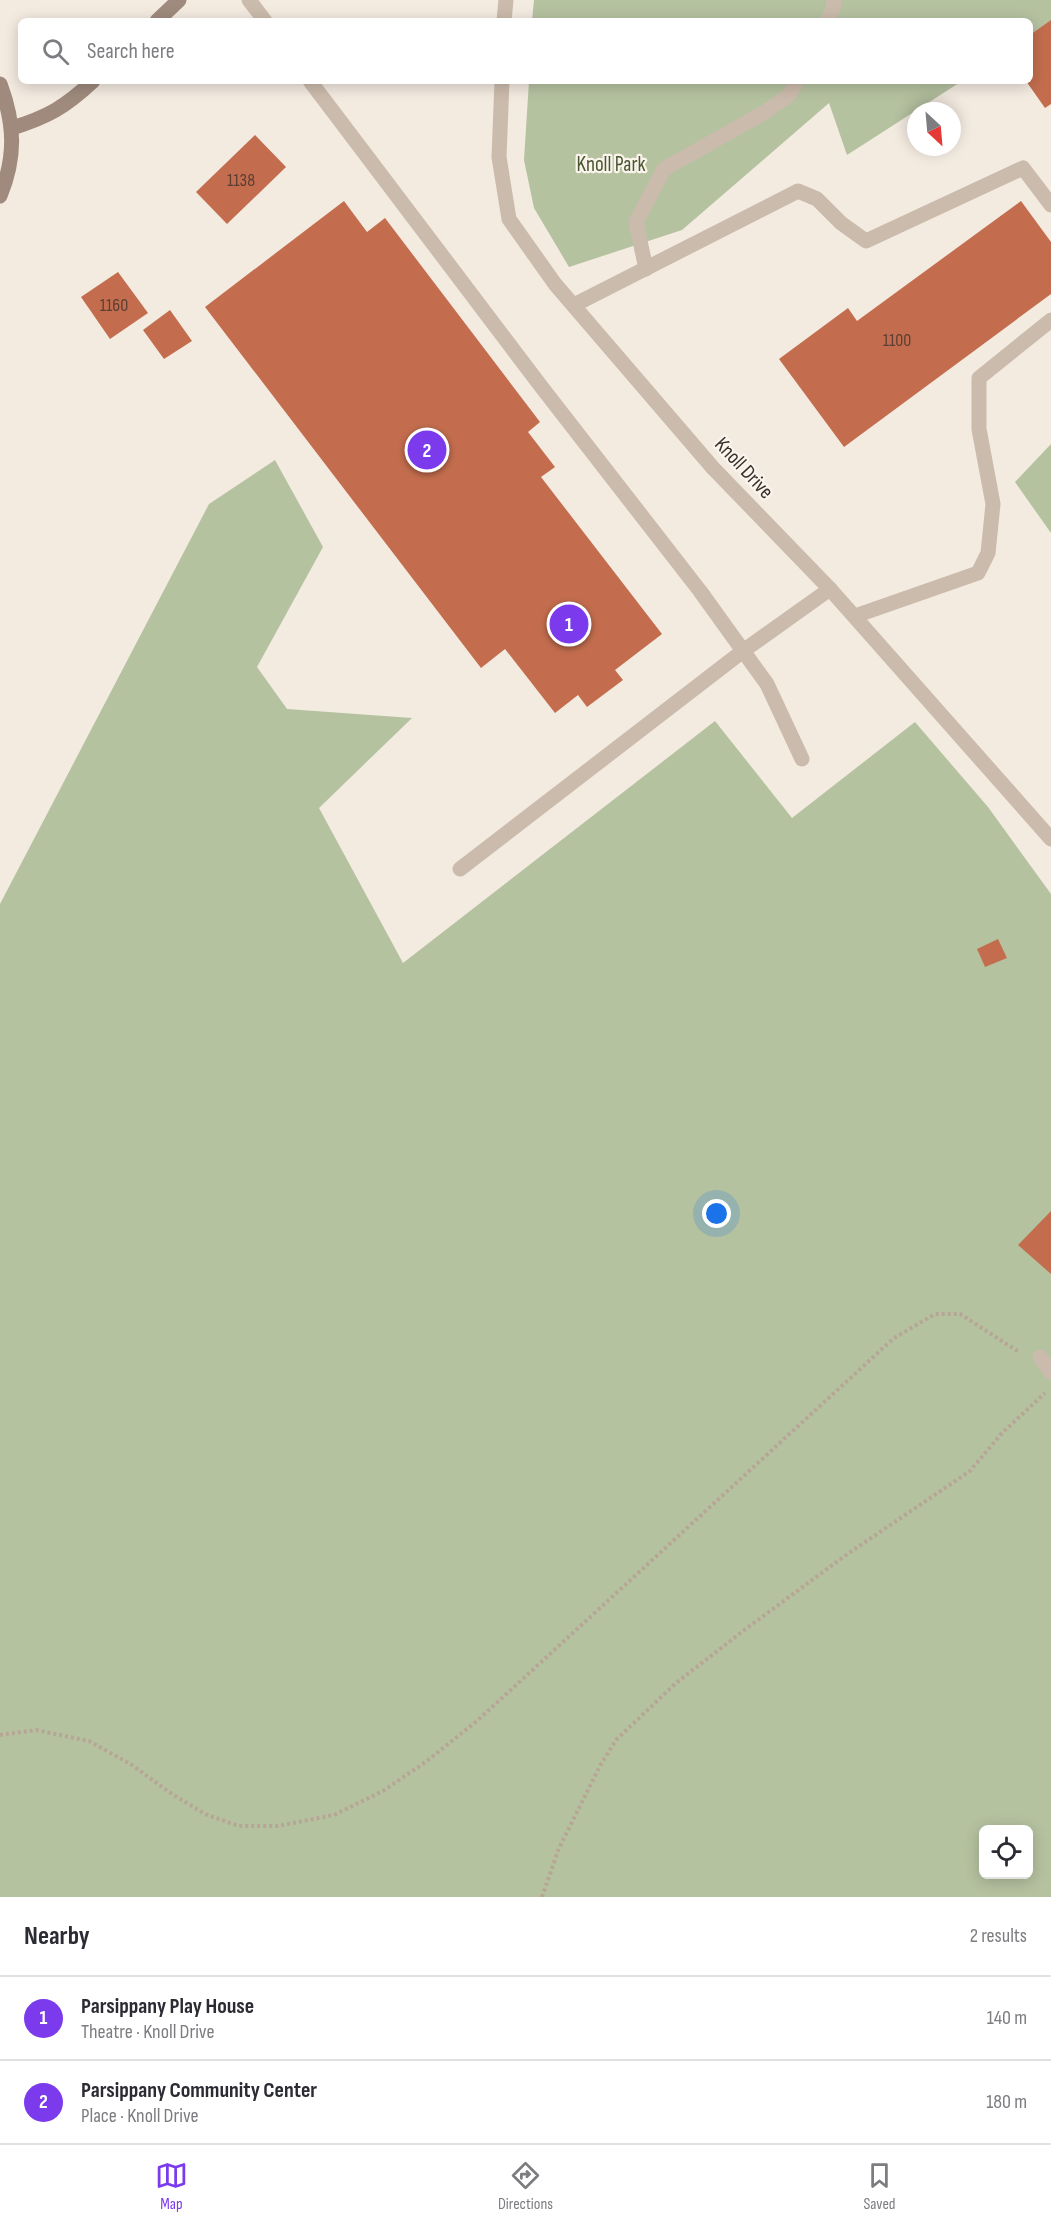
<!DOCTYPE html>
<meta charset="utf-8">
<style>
:root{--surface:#fff;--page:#f7f7f7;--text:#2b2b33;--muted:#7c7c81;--line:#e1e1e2;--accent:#7c3aed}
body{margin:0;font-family:"Sofia Sans Condensed",sans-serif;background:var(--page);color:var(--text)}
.controls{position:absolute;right:18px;bottom:18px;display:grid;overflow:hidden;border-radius:9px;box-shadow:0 3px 15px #0003}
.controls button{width:54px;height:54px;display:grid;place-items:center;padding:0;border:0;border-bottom:2px solid var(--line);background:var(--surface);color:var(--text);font:30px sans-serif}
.compass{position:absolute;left:907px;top:102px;width:54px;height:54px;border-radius:50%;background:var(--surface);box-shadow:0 3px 15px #0003;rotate:154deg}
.you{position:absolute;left:717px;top:1214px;width:21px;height:21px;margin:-15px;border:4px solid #fff;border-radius:50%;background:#1a73e8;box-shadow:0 0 0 9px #1a73e833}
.badge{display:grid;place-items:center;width:39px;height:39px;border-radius:50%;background:var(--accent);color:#fff;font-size:20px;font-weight:700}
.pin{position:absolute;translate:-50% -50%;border:3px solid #fff;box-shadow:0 2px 6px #0006}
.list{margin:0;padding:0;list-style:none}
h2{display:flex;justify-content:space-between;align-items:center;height:78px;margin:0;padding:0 24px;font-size:26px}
h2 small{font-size:20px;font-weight:400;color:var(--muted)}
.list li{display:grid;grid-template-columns:39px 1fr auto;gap:18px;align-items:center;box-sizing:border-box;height:84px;padding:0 24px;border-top:2px solid var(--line)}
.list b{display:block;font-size:22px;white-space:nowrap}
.list p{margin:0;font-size:20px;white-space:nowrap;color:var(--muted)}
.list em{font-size:20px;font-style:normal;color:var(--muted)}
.icon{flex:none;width:33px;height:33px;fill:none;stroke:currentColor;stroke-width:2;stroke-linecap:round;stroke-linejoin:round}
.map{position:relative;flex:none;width:1051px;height:1897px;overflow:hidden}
.search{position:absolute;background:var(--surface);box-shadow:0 3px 15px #0003;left:18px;right:18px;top:18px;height:66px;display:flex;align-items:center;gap:15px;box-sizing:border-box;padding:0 21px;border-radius:9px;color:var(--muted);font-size:22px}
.sheet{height:246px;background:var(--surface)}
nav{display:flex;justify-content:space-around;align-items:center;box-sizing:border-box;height:84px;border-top:2px solid var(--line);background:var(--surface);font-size:16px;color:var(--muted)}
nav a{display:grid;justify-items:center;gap:3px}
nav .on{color:var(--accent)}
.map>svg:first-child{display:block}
.green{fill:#b5c2a0;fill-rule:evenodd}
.building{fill:#c36d4e}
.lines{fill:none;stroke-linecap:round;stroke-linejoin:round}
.path{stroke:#b7a596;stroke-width:4;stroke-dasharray:3 3;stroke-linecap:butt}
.lane{stroke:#cbbbac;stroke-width:15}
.street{stroke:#cbbbac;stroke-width:15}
.secondary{stroke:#9f8a7d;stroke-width:15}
.labels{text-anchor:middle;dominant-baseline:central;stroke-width:4.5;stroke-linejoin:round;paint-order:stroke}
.number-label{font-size:18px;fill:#5c3e33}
.park-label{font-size:21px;fill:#47572f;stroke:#faf4ec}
.street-label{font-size:21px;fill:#392f2a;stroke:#faf4ec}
</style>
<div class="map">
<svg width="1051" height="1897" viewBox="0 0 1051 1897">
<rect width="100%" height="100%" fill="#f3eae0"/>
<g class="green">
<path d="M534,0H1051V24L1030,38V21H532Z"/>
<path d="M529,81H962L847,155L829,103L682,230L569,267L534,208L524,160Z"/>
<path d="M1051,444V533L1015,482Z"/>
<path d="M275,460L323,547L257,667L287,709L412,718L319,808L403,963L715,721L792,818L915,722L988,807L1051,894V1897H0V904L209,504ZM984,1830H1028V1874H984Z"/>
</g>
<g class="building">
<path d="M1051,20V104L1045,108L1026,81H1030V35Z"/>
<path d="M255,135L286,167L227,224L196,192Z"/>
<path d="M344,201L367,232L385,218L540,422L528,432L555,467L541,477L662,634L615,670L623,680L587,707L578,695L555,713L505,649L481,668L205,307Z"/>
<path d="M1021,201L1051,242V294L844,447L779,359L848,308L857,321Z"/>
<path d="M118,272L148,313L110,339L81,297Z"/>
<path d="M170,310L192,341L164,359L143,330Z"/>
<path d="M998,939L1007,958L985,967L977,949Z"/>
<path d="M1051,1211V1274L1018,1245Z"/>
</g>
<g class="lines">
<g class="path">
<path d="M0,1735L36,1730L89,1741L132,1765L172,1794L205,1814L239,1826H278L334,1815L383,1791L427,1761L478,1720L894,1338L935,1314H960L1019,1352"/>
<path d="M542,1897L559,1848L601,1764L616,1740L676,1683L747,1628L846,1555L970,1471L1002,1433L1045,1393"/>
</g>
<g class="lane">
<path d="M249,0L265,21"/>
<path d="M827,21L833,10L834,0"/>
<path d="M310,81L540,385L700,591L767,684L802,759"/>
<path d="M646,269L636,222L664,169L765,112L789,95L797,81"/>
<path d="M574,305L798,191L817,199L841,223L866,241L1023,168L1051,205"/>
<path d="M855,616L978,573L988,553L993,504L979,429V378L1051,320"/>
<path d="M460,869L743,651L830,589"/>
<path d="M1040,1357L1051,1372"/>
</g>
<g class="street">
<path d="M504,21L506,0"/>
<path d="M502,81L499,157L509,219L555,284L713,468L830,589L1051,839"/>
</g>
<g class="secondary">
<path d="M157,21L179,0"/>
<path d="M0,84C15,124 16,157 0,196"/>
<path d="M12,128C48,117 65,107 93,81"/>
</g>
</g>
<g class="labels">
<g class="number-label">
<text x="241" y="180">1138</text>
<text x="114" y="305">1160</text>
<text x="897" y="340">1100</text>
</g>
<g class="park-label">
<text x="611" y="164">Knoll Park</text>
</g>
<g class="street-label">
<text transform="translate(744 468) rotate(47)">Knoll Drive</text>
</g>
</g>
</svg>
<div class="controls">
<button><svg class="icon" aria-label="locate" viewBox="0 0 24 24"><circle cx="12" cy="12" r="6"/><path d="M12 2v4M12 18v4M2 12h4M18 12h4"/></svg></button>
</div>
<svg class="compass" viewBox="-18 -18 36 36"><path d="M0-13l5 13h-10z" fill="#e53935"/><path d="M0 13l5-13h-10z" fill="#7c7c81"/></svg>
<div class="you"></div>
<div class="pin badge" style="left:569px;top:624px">1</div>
<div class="pin badge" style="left:427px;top:450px">2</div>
<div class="search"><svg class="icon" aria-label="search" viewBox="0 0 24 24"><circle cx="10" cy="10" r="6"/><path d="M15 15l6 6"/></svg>Search here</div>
</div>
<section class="sheet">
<h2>Nearby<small>2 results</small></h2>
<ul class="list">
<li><span class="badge">1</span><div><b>Parsippany Play House</b><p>Theatre · Knoll Drive</p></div><em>140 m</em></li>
<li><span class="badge">2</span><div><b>Parsippany Community Center</b><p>Place · Knoll Drive</p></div><em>180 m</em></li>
</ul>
</section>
<nav>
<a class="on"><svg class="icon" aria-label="map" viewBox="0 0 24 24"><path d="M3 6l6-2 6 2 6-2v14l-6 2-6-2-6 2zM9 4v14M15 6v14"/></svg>Map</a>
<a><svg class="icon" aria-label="directions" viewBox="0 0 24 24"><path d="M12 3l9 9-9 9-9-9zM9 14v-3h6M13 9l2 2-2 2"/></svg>Directions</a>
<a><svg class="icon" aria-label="saved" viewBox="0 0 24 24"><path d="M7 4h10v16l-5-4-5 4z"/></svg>Saved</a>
</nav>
